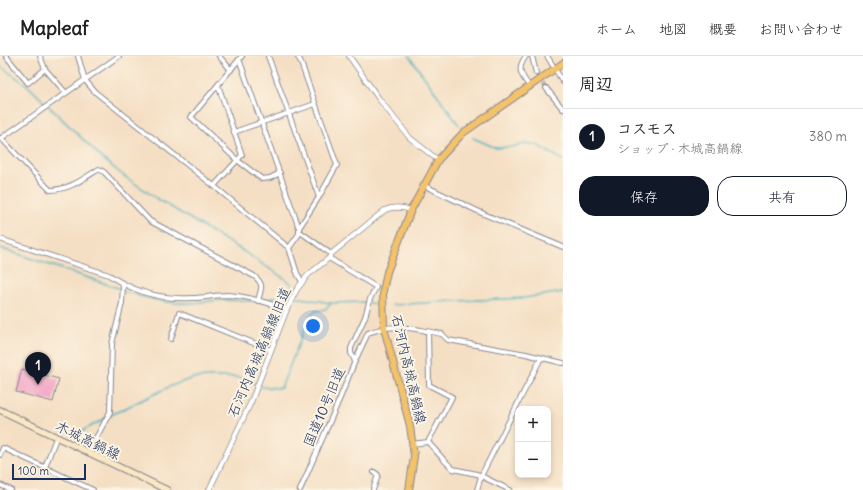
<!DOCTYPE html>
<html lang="ja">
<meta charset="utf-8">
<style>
:root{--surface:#fff;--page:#f2f2f2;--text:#202124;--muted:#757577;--line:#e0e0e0;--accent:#111827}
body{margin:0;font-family:Delius,"Klee One",sans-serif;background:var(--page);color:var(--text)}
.controls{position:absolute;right:12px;bottom:12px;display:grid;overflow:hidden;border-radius:8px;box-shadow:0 2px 6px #0003}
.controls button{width:36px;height:36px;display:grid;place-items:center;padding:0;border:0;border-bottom:1px solid var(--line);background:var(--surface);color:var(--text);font:20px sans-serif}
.scale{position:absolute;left:12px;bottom:10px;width:74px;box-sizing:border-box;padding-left:4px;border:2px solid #1b2f5e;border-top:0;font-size:11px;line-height:14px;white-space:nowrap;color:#1b2f5e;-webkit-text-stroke:3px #fcf5e5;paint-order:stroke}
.you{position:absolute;left:313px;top:270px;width:14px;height:14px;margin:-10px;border:3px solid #fff;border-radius:50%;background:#1a73e8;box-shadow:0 0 0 6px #1a73e833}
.badge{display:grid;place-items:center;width:26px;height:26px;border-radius:50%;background:var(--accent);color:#fff;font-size:13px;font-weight:700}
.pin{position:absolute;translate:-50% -33px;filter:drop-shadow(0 1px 2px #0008)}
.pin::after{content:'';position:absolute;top:21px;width:14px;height:12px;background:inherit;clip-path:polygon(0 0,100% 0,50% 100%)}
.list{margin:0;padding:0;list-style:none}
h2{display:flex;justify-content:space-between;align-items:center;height:52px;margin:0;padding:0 16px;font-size:17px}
h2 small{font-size:13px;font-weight:400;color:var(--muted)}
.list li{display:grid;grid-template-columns:26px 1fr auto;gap:12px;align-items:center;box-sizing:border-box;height:56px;padding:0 16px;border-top:1px solid var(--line)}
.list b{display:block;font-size:15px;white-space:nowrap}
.list p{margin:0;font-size:13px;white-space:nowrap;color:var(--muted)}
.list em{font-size:13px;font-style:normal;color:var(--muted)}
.actions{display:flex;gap:8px;padding:12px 16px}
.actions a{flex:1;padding:9px 0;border:1px solid var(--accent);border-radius:16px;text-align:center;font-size:14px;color:var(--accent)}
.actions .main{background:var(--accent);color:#fff}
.map{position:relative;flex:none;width:563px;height:434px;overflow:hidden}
header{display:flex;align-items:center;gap:24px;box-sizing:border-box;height:56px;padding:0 20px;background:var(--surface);border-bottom:1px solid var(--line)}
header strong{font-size:19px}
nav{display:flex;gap:22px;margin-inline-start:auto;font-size:14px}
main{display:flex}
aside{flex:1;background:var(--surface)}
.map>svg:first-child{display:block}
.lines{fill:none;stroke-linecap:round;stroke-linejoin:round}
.stream{stroke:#3eadbb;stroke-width:1.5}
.building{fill:#f29fc3}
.minor-tunnel{stroke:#c9bcb0;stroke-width:4;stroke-dasharray:4 2;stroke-linecap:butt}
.minor-casing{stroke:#888791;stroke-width:6}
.tertiary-casing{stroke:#888791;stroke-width:6}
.secondary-casing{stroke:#888791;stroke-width:8}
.primary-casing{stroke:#888791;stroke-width:8}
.minor{stroke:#fff;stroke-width:4}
.tertiary{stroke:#fff;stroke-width:4.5}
.secondary{stroke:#fae7c3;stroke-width:5.5}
.primary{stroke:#f3c26a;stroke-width:6}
.labels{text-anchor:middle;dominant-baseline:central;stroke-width:4;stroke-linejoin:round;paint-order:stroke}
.street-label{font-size:14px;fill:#1b2f5e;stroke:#fcf5e5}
</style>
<header>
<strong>Mapleaf</strong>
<nav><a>ホーム</a><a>地図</a><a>概要</a><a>お問い合わせ</a></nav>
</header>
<main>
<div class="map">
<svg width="563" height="434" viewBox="0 0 563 434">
<rect width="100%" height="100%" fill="#fcf5e5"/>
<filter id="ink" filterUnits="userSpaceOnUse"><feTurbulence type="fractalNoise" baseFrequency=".025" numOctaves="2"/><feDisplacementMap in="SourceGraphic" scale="8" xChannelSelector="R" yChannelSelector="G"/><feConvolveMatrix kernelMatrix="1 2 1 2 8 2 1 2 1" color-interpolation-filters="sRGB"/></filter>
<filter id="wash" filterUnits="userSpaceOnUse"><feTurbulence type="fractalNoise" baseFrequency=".012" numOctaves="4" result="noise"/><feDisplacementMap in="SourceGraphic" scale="16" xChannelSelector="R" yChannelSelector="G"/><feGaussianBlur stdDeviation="0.9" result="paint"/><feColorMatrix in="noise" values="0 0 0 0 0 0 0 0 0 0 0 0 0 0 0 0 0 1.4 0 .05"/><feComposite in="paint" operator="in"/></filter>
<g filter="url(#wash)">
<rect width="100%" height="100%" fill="#f5dfc4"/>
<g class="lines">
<g class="stream">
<path d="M409,0L459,69"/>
<path d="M0,10L27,29L103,103L124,120L156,142L243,195L288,225L292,228L288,240"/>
<path d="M473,82L496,92L512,91L526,88H535L563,104"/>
<path d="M0,192L121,233"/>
<path d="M124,236L165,246L179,247H193L221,244L254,245"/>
<path d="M295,241L331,247L366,246L374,248"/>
<path d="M264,244L281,240L292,241"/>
<path d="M392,249L454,245L524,242L563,236"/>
<path d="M109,360L171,330L193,322L211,321H235L245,323L263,331L281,332L307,267C309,264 311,258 314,256C322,252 325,257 331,247"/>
<path d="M70,382L106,362"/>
</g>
</g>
<g id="blocks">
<path class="building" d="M22,313L59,323L53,346L16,336Z"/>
</g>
</g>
<g filter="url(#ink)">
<use href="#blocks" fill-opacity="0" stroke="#888791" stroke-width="1"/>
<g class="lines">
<path class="minor-tunnel" d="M536,17L546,32"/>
<g class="minor-casing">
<g id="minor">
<path d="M6,0L28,27L45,13"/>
<path d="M40,0L45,13L66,37"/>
<path d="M78,0L85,24L95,36L214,130L289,192L297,217L302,226"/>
<path d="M219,0L231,14"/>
<path d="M242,0L191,61L237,104L262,123L270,122L280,117"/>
<path d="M268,0L319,141"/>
<path d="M297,0L300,4L337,109L319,141L299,172"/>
<path d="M526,0C516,13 521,19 530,31"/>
<path d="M532,0L536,17"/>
<path d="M547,0L563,26"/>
<path d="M239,3L299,172V178L289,192"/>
<path d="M546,32L563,53"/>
<path d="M234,76L315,48"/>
<path d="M1,82L50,134C69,134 83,123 99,113L104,116L150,165L254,220C265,229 261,232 258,245"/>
<path d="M0,83L119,0"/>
<path d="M423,129L486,159L563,191"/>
<path d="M214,130L242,99L218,29"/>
<path d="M299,175L331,198"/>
<path d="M0,183L109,219C135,237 162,244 193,242C204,242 216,239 227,239C248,240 267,247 287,253"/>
<path d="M329,202L376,231L370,243L365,261L351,292V297L355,305"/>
<path d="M428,275L429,329L452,341L428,386"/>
<path d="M171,283L179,257L271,294"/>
<path d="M428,386L444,404L453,413L477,418L510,434"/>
<path d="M412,388L428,386"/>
<path d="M88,397L110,356L112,288L122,247L123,229"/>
<path d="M0,399L3,392L93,434"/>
<path d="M45,411L56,382"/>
<path d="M0,429L11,434"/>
<path d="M300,434L340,342L355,305L368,277C395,266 415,273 442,278L448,284L526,298L563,307"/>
<path d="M373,434L378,419L374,416"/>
<path d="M477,434L481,420L541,302"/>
</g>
</g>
<g class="tertiary-casing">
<g id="tertiary">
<path d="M349,0L379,43L410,82L438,104"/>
<path d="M209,434L251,346L287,253L297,233L308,219L329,202L331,198L385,154C394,150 402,151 411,154"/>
</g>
</g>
<g class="secondary-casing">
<path id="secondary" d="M0,354L167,434"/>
</g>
<g class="primary-casing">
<path id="primary" d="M409,434L414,400L410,370L384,272L383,235L387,216L411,154L438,104L463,77L563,7"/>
</g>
<use href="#minor" class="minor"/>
<use href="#tertiary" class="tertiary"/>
<use href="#secondary" class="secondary"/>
<use href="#primary" class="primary"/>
</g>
</g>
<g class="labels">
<g class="street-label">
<text transform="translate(259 296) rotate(-67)">石河内高城高鍋線旧道</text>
<text transform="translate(409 313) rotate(77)">石河内高城高鍋線</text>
<text transform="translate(324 351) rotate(-67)">国道10号旧道</text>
<text transform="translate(88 384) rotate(26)">木城高鍋線</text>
</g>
</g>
</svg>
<div class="controls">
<button>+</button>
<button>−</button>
</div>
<div class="scale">100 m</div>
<div class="you"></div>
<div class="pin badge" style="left:38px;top:329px">1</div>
</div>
<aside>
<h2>周辺<small></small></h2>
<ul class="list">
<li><span class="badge">1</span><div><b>コスモス</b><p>ショップ · 木城高鍋線</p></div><em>380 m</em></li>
</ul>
<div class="actions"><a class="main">保存</a><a>共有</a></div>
</aside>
</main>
